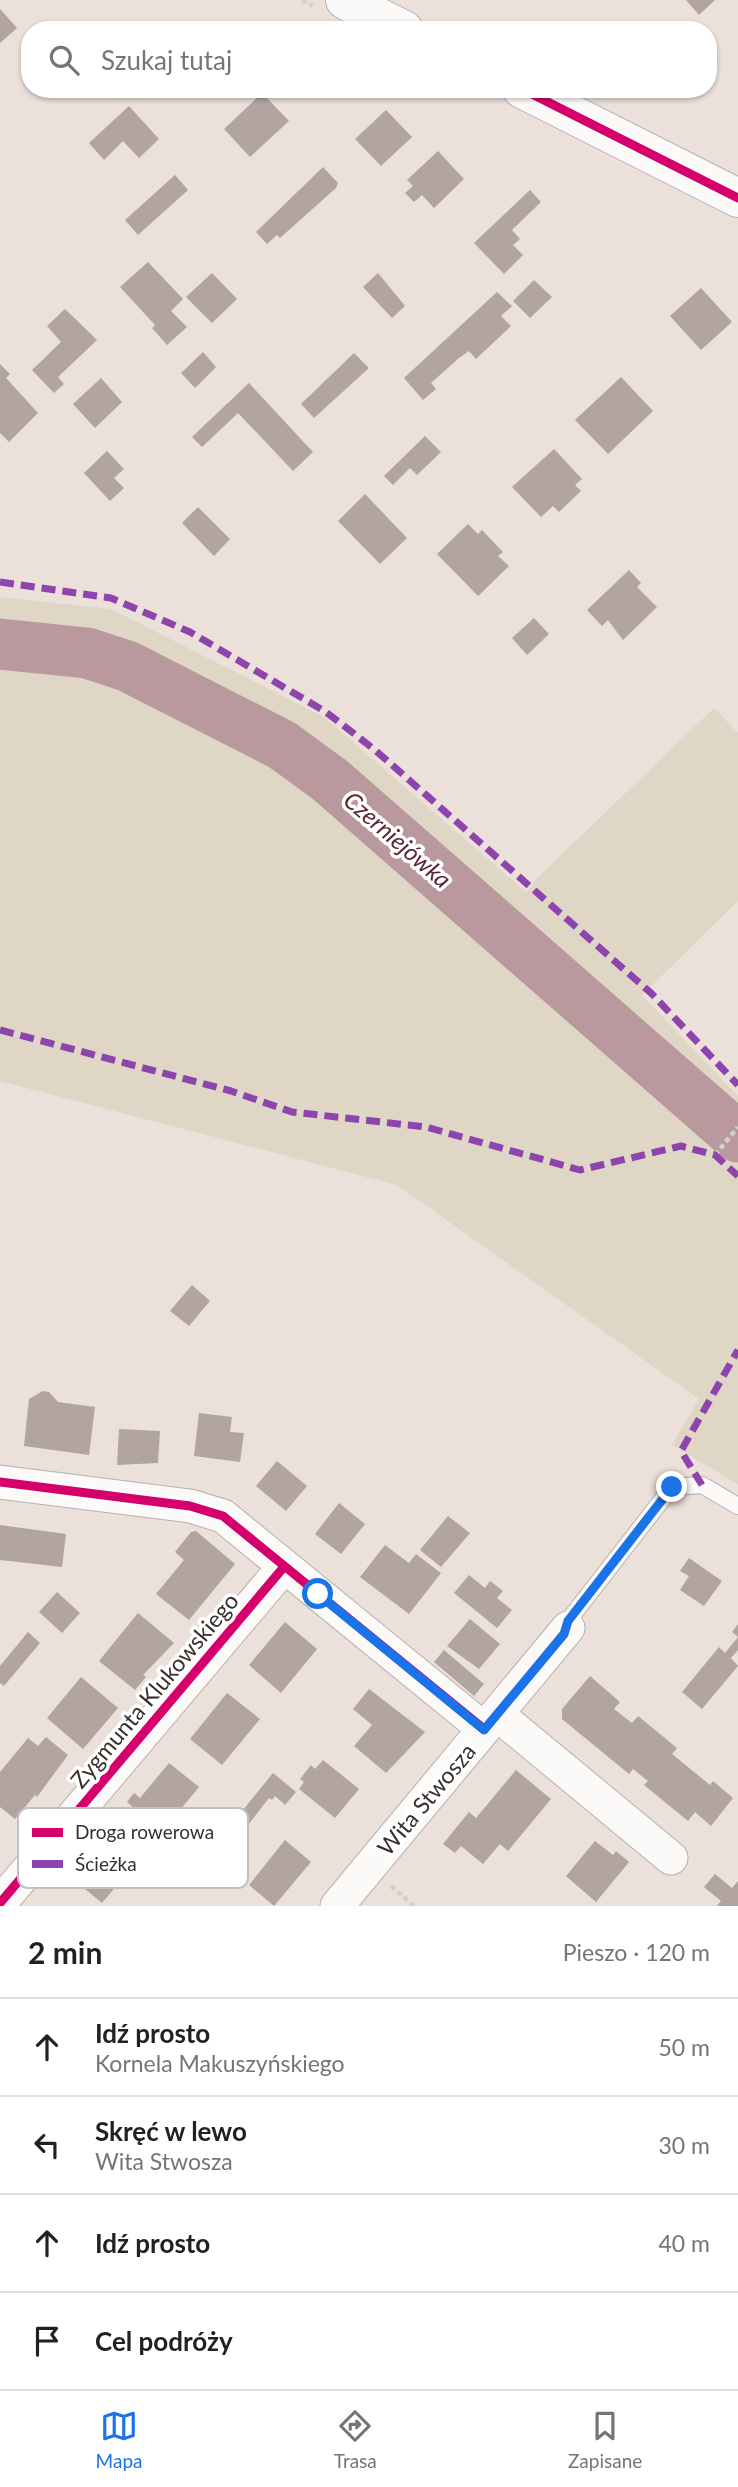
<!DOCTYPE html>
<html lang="pl">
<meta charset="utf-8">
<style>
:root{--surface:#fff;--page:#f6f6f6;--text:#202124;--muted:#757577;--line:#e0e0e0;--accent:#1a73e8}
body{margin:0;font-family:Lato,sans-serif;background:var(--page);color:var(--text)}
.stop{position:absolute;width:21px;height:21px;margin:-16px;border:5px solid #1a73e8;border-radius:50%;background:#fff}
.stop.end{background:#1a73e8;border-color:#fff;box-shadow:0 2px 7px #0008}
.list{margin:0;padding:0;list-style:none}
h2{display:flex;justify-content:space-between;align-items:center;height:91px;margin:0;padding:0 28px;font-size:30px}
h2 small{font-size:23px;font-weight:400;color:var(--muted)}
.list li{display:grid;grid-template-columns:46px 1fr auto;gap:21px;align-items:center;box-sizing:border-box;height:98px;padding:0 28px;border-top:2px solid var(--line)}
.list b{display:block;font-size:26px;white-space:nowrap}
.list p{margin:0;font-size:23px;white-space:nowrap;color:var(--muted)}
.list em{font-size:23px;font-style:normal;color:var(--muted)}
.icon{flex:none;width:38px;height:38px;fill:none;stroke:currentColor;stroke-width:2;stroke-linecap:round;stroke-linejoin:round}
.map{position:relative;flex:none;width:738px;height:1906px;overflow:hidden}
.search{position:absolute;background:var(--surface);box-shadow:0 2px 5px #0004;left:21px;right:21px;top:21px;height:77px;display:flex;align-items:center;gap:18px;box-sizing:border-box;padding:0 24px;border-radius:28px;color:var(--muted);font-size:26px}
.sheet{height:483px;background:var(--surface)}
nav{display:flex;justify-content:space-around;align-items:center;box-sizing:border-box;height:98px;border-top:2px solid var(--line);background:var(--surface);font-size:19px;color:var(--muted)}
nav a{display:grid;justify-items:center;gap:4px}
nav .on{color:var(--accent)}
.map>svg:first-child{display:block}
.green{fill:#dfd6c6}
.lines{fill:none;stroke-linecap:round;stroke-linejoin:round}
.river{stroke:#b9989e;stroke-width:51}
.building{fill:#b1a4a1}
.service-casing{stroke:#b8b0ab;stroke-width:18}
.minor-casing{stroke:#b8b0ab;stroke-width:35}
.tertiary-casing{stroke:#b8b0ab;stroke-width:40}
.path{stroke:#d3d1cf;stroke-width:4.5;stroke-dasharray:5 3.5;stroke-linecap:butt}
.service{stroke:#fcfaf9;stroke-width:16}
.minor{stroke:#fcfaf9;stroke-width:33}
.tertiary{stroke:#fcfaf9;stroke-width:38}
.quiet{stroke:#8e44ad;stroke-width:7;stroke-dasharray:14 7;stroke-linecap:butt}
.cycleway-casing{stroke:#fff;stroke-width:13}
.cycleway{stroke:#d6006c;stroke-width:9}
.route{stroke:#1a73e8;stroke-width:9}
.labels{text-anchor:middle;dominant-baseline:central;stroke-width:7;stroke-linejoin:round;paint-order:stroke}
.street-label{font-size:23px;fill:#38302c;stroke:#fff}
.water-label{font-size:24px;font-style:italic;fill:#5b2438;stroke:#fff}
.key{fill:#fff;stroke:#c3c1c0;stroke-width:2}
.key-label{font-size:19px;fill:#38302c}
</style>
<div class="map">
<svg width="738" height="1906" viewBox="0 0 738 1906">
<rect width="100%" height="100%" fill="#ebe0da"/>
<path class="green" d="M0,597L111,609L324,717L527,893L533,882L714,708L738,733V901L642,995L738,1096V1484L672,1445L699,1399L397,1185L0,1081Z"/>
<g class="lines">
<path class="river" d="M0,644L87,653L127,666L282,745L330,780L738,1137"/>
</g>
<g class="building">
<path d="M686,0H715L699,15Z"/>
<path d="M0,9L17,28L0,43Z"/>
<path d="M262,93L289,121L250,157L224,129Z"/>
<path d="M129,106L159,139L139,158L123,141L104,160L89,143Z"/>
<path d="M386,110L412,137L381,166L355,139Z"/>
<path d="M438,151L464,179L434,208L422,195L414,202L405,193L413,186L407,180Z"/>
<path d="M323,167L338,183L336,188L280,238L277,235L267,244L256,232Z"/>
<path d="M175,175L188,190L138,235L125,220Z"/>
<path d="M530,190L541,202L512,230L520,239L513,245L523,255L504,274L474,243Z"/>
<path d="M148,262L183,299L171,311L187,327L167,345L152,328L155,325L120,287Z"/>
<path d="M212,273L237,299L212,323L186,297Z"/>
<path d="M378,273L405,306L392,318L363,287Z"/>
<path d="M534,280L552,297L530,318L513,301Z"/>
<path d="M701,288L732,322L701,350L670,316Z"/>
<path d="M497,292L512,306L501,316L511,326L476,359L469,351L459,358L431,383L436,389L423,400L404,378Z"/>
<path d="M65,309L97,340L58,377L64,384L54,393L32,370L61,342L47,326Z"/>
<path d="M203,352L216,367L195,388L181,373Z"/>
<path d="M354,353L369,368L314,418L301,404Z"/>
<path d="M0,364L10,374L6,378L38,413L9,442L0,433Z"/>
<path d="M621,377L653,411L608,454L575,420Z"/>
<path d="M101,378L122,402L95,428L73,404Z"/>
<path d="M249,383L313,452L293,471L238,413L202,447L192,437Z"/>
<path d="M425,436L441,452L417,475L410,468L393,485L384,476Z"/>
<path d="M554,449L582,479L575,485L581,491L559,512L553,506L541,517L512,487Z"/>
<path d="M107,451L124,469L114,478L124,488L110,501L84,473Z"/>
<path d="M365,494L407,538L380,564L338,521Z"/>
<path d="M198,507L230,539L214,556L182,523Z"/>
<path d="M468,524L478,534L482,530L503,552L498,556L509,566L478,596L437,554Z"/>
<path d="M629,570L641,583L637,587L657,607L623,640L608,620L602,626L587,610Z"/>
<path d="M534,618L549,634L527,655L512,638Z"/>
<path d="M192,1285L210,1301L189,1326L170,1311Z"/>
<path d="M43,1391L49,1392L58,1402L95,1407L89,1455L24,1446L29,1399Z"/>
<path d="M199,1413L232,1417L230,1432L244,1433L240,1462L194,1456Z"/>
<path d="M119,1429L160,1431L158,1463L117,1465Z"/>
<path d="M277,1461L307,1486L286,1511L256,1486Z"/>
<path d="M339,1503L365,1524L341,1554L315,1534Z"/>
<path d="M448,1516L470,1533L441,1567L420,1550Z"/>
<path d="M0,1525L66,1534L62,1567L0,1560Z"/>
<path d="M196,1531L235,1564L189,1620L156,1594L184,1560L175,1552L191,1532Z"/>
<path d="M385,1545L409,1563L416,1554L441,1573L409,1614L360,1577Z"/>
<path d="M689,1558L722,1581L704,1606L680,1590L689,1576L680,1571Z"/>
<path d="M469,1575L485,1588L490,1581L503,1591L497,1598L512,1610L497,1628L454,1593Z"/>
<path d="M57,1592L80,1613L62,1633L39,1612Z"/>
<path d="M138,1613L174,1643L143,1675L146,1677L135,1690L99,1661Z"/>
<path d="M470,1619L500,1644L479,1669L447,1646Z"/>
<path d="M285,1622L317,1649L281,1693L249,1665Z"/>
<path d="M738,1624V1650L731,1658L738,1666L702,1709L682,1692L719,1647L725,1653L738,1637L732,1632Z"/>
<path d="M28,1632L40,1643L4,1686L0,1683V1666Z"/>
<path d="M444,1650L484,1684L474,1696L434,1662Z"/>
<path d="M590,1676L620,1702L614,1709L632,1723L638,1716L677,1748L672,1754L710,1785L713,1781L733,1798L711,1826L695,1812L688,1821L644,1785L648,1781L633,1769L629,1774L562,1719V1709Z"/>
<path d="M81,1677L118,1708L83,1749L47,1718Z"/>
<path d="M369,1689L425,1732L386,1773L354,1746L372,1725L353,1709Z"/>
<path d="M227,1693L260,1719L222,1765L190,1739Z"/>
<path d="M46,1737L68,1755L37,1797L35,1795L15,1819L0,1807V1772L28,1738L38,1746Z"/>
<path d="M323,1760L359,1789L335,1818L299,1789L304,1782L300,1779L311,1765L315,1769Z"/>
<path d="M169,1763L199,1787L161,1833L127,1802L134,1793L140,1798Z"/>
<path d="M516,1770L551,1799L508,1851L500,1844L483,1864L461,1846L455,1853L443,1844L469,1812L476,1818Z"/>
<path d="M273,1773L296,1792L285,1805L275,1796L272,1800L269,1798L244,1830L234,1821Z"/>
<path d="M111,1835L140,1858L102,1903L74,1880L90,1855Z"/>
<path d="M285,1840L311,1862L274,1906L249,1885Z"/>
<path d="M595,1841L613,1855L616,1851L629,1862L596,1902L566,1876Z"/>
<path d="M715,1874L732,1888L738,1881V1906H717L721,1901L704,1887Z"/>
</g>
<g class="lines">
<g class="service-casing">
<path id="service" d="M568,1628V1621L672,1487L702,1485L738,1506"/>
</g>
<g class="minor-casing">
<g id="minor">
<path d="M0,1482L190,1506L223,1516L484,1729"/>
<path d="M497,1714L671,1858"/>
<path d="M0,1903L283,1568"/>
<path d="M337,1906L568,1628"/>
</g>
</g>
<g class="tertiary-casing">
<g id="tertiary">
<path d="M345,0L404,30"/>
<path d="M522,89L738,198"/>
</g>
</g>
<g class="path">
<path d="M302,0L313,6"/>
<path d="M478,89L490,95"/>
<path d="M715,1155L738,1127"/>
<path d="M391,1886L414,1906"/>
</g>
<use href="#service" class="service"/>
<use href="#minor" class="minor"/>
<use href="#tertiary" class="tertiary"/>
<g class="quiet">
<path d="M0,582L111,598L190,632L326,712L375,750L651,993L738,1085"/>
<path d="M0,1030L231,1091L292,1112L426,1127L580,1170L681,1146L715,1155L738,1176"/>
<path d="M702,1485L681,1451L738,1350"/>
</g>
<g class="cycleway-casing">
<g id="cycleway">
<path d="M522,89L738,198"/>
<path d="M0,1482L190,1506L223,1516L484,1729"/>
<path d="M0,1903L283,1568"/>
</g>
</g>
<use href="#cycleway" class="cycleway"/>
</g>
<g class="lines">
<path class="route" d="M318,1594L484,1730L564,1634L568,1621L672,1487"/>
</g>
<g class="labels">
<g class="street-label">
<text transform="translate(154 1690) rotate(-50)">Zygmunta Klukowskiego</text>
<text transform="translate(426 1799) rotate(-50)">Wita Stwosza</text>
</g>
<g class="water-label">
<text transform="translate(398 839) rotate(41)">Czerniejówka</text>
</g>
</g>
<rect x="18" y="1808" width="230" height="80" rx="10" class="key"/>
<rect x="32" y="1828" width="31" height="9" fill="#d6006c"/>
<rect x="32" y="1860" width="31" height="8" fill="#8e44ad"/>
<g class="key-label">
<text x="75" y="1839">Droga rowerowa</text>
<text x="75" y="1871">Ścieżka</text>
</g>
</svg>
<div class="stop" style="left:318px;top:1594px"></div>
<div class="stop end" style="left:672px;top:1487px"></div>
<div class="search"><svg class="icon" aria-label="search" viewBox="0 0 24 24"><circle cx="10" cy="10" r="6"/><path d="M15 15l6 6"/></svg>Szukaj tutaj</div>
</div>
<section class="sheet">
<h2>2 min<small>Pieszo · 120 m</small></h2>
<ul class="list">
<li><svg class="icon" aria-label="ahead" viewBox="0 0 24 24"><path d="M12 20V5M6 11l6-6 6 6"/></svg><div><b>Idź prosto</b><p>Kornela Makuszyńskiego</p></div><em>50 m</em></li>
<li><svg class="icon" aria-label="left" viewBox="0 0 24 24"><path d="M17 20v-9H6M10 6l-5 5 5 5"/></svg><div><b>Skręć w lewo</b><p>Wita Stwosza</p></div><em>30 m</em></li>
<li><svg class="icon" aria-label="ahead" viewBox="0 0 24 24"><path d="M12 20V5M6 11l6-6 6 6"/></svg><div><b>Idź prosto</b></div><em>40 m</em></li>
<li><svg class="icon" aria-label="arrive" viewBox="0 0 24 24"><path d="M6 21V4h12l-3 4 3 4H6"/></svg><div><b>Cel podróży</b></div></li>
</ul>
</section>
<nav>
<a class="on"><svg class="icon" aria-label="map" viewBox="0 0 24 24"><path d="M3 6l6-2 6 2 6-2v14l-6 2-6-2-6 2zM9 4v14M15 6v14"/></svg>Mapa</a>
<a><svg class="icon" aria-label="directions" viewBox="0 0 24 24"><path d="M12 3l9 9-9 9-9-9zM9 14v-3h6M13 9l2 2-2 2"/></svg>Trasa</a>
<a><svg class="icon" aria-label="saved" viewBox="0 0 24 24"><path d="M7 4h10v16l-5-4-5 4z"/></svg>Zapisane</a>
</nav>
